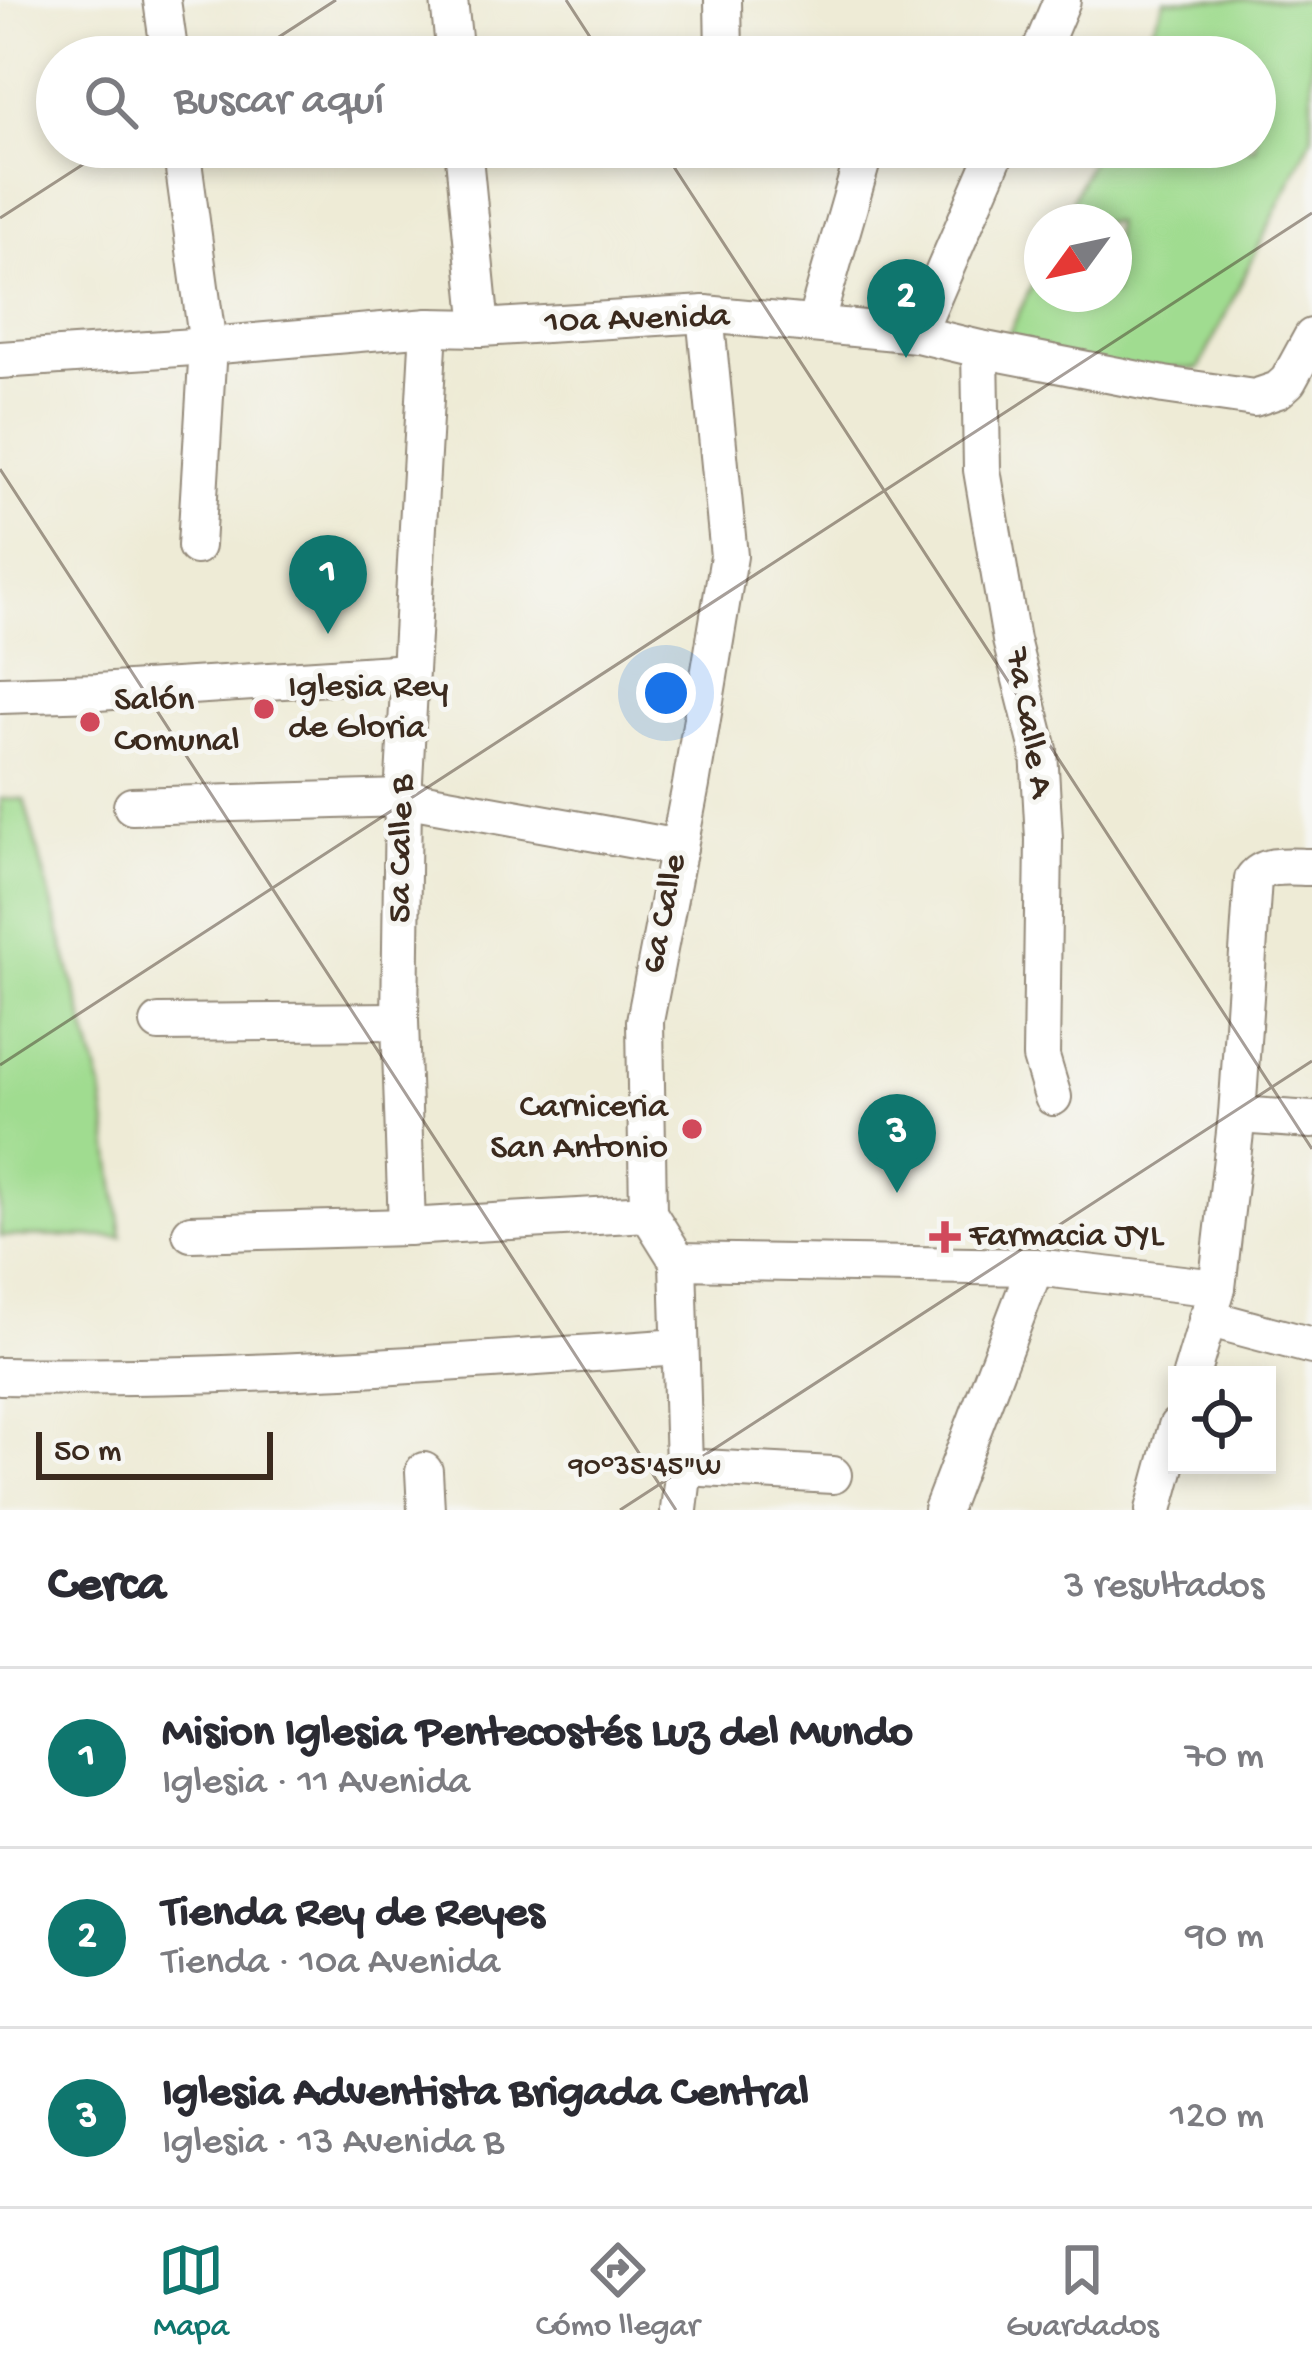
<!DOCTYPE html>
<html lang="es">
<meta charset="utf-8">
<style>
:root{--surface:#fff;--page:#f7f7f7;--text:#2b2b33;--muted:#7c7c81;--line:#e1e1e2;--accent:#0f766e}
body{margin:0;font-family:"Gochi Hand",sans-serif;background:var(--page);color:var(--text)}
.controls{position:absolute;right:36px;bottom:36px;display:grid;overflow:hidden;border-radius:0px;box-shadow:0 6px 18px #0003}
.controls button{width:108px;height:108px;display:grid;place-items:center;padding:0;border:0;border-bottom:3px solid var(--line);background:var(--surface);color:var(--text);font:60px sans-serif}
.compass{position:absolute;left:1024px;top:204px;width:108px;height:108px;border-radius:50%;background:var(--surface);box-shadow:0 6px 18px #0003;rotate:237deg}
.scale{position:absolute;left:36px;bottom:30px;width:237px;box-sizing:border-box;padding-left:12px;border:6px solid #3b2a1e;border-top:0;font-size:33px;line-height:42px;white-space:nowrap;color:#3b2a1e;-webkit-text-stroke:9px #f6f6f2;paint-order:stroke}
.you{position:absolute;left:666px;top:693px;width:42px;height:42px;margin:-30px;border:9px solid #fff;border-radius:50%;background:#1a73e8;box-shadow:0 0 0 18px #1a73e833}
.badge{display:grid;place-items:center;width:78px;height:78px;border-radius:50%;background:var(--accent);color:#fff;font-size:39px;font-weight:700}
.pin{position:absolute;translate:-50% -99px;filter:drop-shadow(0 3px 6px #0008)}
.pin::after{content:'';position:absolute;top:63px;width:42px;height:36px;background:inherit;clip-path:polygon(0 0,100% 0,50% 100%)}
.list{margin:0;padding:0;list-style:none}
h2{display:flex;justify-content:space-between;align-items:center;height:156px;margin:0;padding:0 48px;font-size:51px}
h2 small{font-size:39px;font-weight:400;color:var(--muted)}
.list li{display:grid;grid-template-columns:78px 1fr auto;gap:36px;align-items:center;box-sizing:border-box;height:180px;padding:0 48px;border-top:3px solid var(--line)}
.list b{display:block;font-size:45px;white-space:nowrap}
.list p{margin:0;font-size:39px;white-space:nowrap;color:var(--muted)}
.list em{font-size:39px;font-style:normal;color:var(--muted)}
.icon{flex:none;width:66px;height:66px;fill:none;stroke:currentColor;stroke-width:2;stroke-linecap:round;stroke-linejoin:round}
.map{position:relative;flex:none;width:1312px;height:1510px;overflow:hidden}
.search{position:absolute;background:var(--surface);box-shadow:0 6px 18px #0003;left:36px;right:36px;top:36px;height:132px;display:flex;align-items:center;gap:30px;box-sizing:border-box;padding:0 42px;border-radius:66px;color:var(--muted);font-size:45px}
.sheet{height:696px;background:var(--surface)}
nav{display:flex;justify-content:space-around;align-items:center;box-sizing:border-box;height:168px;border-top:3px solid var(--line);background:var(--surface);font-size:33px;color:var(--muted)}
nav a{display:grid;justify-items:center;gap:6px}
nav .on{color:var(--accent)}
.map>svg:first-child{display:block}
.green{fill:#a0dc90;stroke:#6e8357;stroke-width:3}
.lines{fill:none;stroke-linecap:round;stroke-linejoin:round}
.street-casing{stroke:#948a7a;stroke-width:40}
.street{stroke:#fff;stroke-width:36}
.ticks{fill:none;stroke:#3b2a1e;stroke-width:3;stroke-opacity:0.45}
.poi-dot{fill:#d1495b;stroke:#f6f6f2;stroke-width:4.5}
.labels{text-anchor:middle;dominant-baseline:central;stroke-width:10;stroke-linejoin:round;paint-order:stroke}
.street-label{font-size:36px;fill:#3b2a1e;stroke:#f6f6f2}
.poi-label{font-size:36px;fill:#3b2a1e;stroke:#f6f6f2;text-anchor:start}
.ticks-label{font-size:30px;text-anchor:middle;fill:#3b2a1e;stroke:#f6f6f2;stroke-width:10;stroke-linejoin:round;paint-order:stroke}
</style>
<div class="map">
<svg width="1312" height="1510" viewBox="0 0 1312 1510">
<rect width="100%" height="100%" fill="#f6f6f2"/>
<filter id="ink" filterUnits="userSpaceOnUse"><feTurbulence type="fractalNoise" baseFrequency=".00833" numOctaves="2"/><feDisplacementMap in="SourceGraphic" scale="24" xChannelSelector="R" yChannelSelector="G"/><feConvolveMatrix kernelMatrix="1 2 1 2 8 2 1 2 1" color-interpolation-filters="sRGB"/></filter>
<filter id="wash" filterUnits="userSpaceOnUse"><feTurbulence type="fractalNoise" baseFrequency=".004" numOctaves="4" result="noise"/><feDisplacementMap in="SourceGraphic" scale="48" xChannelSelector="R" yChannelSelector="G"/><feGaussianBlur stdDeviation="2.7" result="paint"/><feColorMatrix in="noise" values="0 0 0 0 0 0 0 0 0 0 0 0 0 0 0 0 0 1.4 0 .05"/><feComposite in="paint" operator="in"/></filter>
<g filter="url(#wash)">
<rect width="100%" height="100%" fill="#eeebd6"/>
<g class="green">
<path d="M1165,0H1312V137L1199,369L1113,367L1003,346L1042,264V294H1114V222H1062L1097,147H1255V57H1139Z"/>
<path d="M0,799H24L102,1089L122,1237L0,1236Z"/>
</g>
</g>
<g filter="url(#ink)">
<g class="lines">
<g class="street-casing">
<g id="street">
<path d="M162,0L170,57"/>
<path d="M449,0L455,57"/>
<path d="M723,0L724,55L736,57"/>
<path d="M1038,57L1062,0"/>
<path d="M181,147L208,346L196,546"/>
<path d="M463,147L481,328"/>
<path d="M815,324L866,147"/>
<path d="M917,334L998,147"/>
<path d="M980,349L982,470L1011,640L1039,750L1044,839L1041,1057L1053,1097"/>
<path d="M0,360L208,346L429,327L481,328L705,314L917,334L980,349L1164,385L1254,398L1278,390L1288,381L1312,337"/>
<path d="M0,695L97,692L409,672"/>
<path d="M132,806L403,798L679,848"/>
<path d="M159,1023L400,1021"/>
<path d="M1237,1115L1312,1120"/>
<path d="M407,1227L400,1021L403,798L429,327"/>
<path d="M191,1233L407,1227L648,1213"/>
<path d="M678,1261L1035,1267L1217,1288"/>
<path d="M1207,1318L1312,1346"/>
<path d="M1191,1375L1217,1288L1237,1115L1253,879C1265,862 1292,867 1312,867"/>
<path d="M0,1376C227,1380 453,1363 679,1347"/>
<path d="M684,1467L833,1475"/>
<path d="M424,1471L426,1510"/>
<path d="M679,1510L684,1467L678,1261L648,1213L645,1021L691,785L729,556L705,314"/>
<path d="M942,1510L1035,1267"/>
<path d="M1154,1510L1177,1426"/>
</g>
</g>
<use href="#street" class="street"/>
</g>
</g>
<path class="ticks" d="M566,0L603,57M248,57L336,0M661,147L1312,1149M0,218L110,147M0,469L676,1510M0,1065L1312,213M620,1510L1312,1061"/>
<g class="poi-dot">
<circle cx="264" cy="709" r="12"/>
<circle cx="90" cy="722" r="12"/>
<circle cx="692" cy="1129" r="12"/>
<path d="M939 1219h12v12h12v12h-12v12h-12v-12h-12v-12h12z"/>
</g>
<g class="labels">
<g class="street-label">
<text transform="translate(637 321) rotate(-2)">10a Avenida</text>
<text transform="translate(1027 723) rotate(80)">7a Calle A</text>
<text transform="translate(403 849) rotate(-89)">5a Calle B</text>
<text transform="translate(666 914) rotate(-79)">6a Calle</text>
</g>
<g class="poi-label">
<text x="288" y="688">Iglesia Rey<tspan x="288" dy="41">de Gloria</tspan></text>
<text x="114" y="701">Salón<tspan x="114" dy="41">Comunal</tspan></text>
<text x="668" y="1108" text-anchor="end">Carniceria<tspan x="668" dy="41">San Antonio</tspan></text>
<text x="969" y="1237">Farmacia JYL</text>
</g>
</g>
<g class="ticks-label">
<text x="645" y="1474">90°35'45"W</text>
</g>
</svg>
<div class="controls">
<button><svg class="icon" aria-label="locate" viewBox="0 0 24 24"><circle cx="12" cy="12" r="6"/><path d="M12 2v4M12 18v4M2 12h4M18 12h4"/></svg></button>
</div>
<svg class="compass" viewBox="-18 -18 36 36"><path d="M0-13l5 13h-10z" fill="#e53935"/><path d="M0 13l5-13h-10z" fill="#7c7c81"/></svg>
<div class="scale">50 m</div>
<div class="you"></div>
<div class="pin badge" style="left:328px;top:634px">1</div>
<div class="pin badge" style="left:906px;top:358px">2</div>
<div class="pin badge" style="left:897px;top:1193px">3</div>
<div class="search"><svg class="icon" aria-label="search" viewBox="0 0 24 24"><circle cx="10" cy="10" r="6"/><path d="M15 15l6 6"/></svg>Buscar aquí</div>
</div>
<section class="sheet">
<h2>Cerca<small>3 resultados</small></h2>
<ul class="list">
<li><span class="badge">1</span><div><b>Mision Iglesia Pentecostés Luz del Mundo</b><p>Iglesia · 11 Avenida</p></div><em>70 m</em></li>
<li><span class="badge">2</span><div><b>Tienda Rey de Reyes</b><p>Tienda · 10a Avenida</p></div><em>90 m</em></li>
<li><span class="badge">3</span><div><b>Iglesia Adventista Brigada Central</b><p>Iglesia · 13 Avenida B</p></div><em>120 m</em></li>
</ul>
</section>
<nav>
<a class="on"><svg class="icon" aria-label="map" viewBox="0 0 24 24"><path d="M3 6l6-2 6 2 6-2v14l-6 2-6-2-6 2zM9 4v14M15 6v14"/></svg>Mapa</a>
<a><svg class="icon" aria-label="directions" viewBox="0 0 24 24"><path d="M12 3l9 9-9 9-9-9zM9 14v-3h6M13 9l2 2-2 2"/></svg>Cómo llegar</a>
<a><svg class="icon" aria-label="saved" viewBox="0 0 24 24"><path d="M7 4h10v16l-5-4-5 4z"/></svg>Guardados</a>
</nav>
